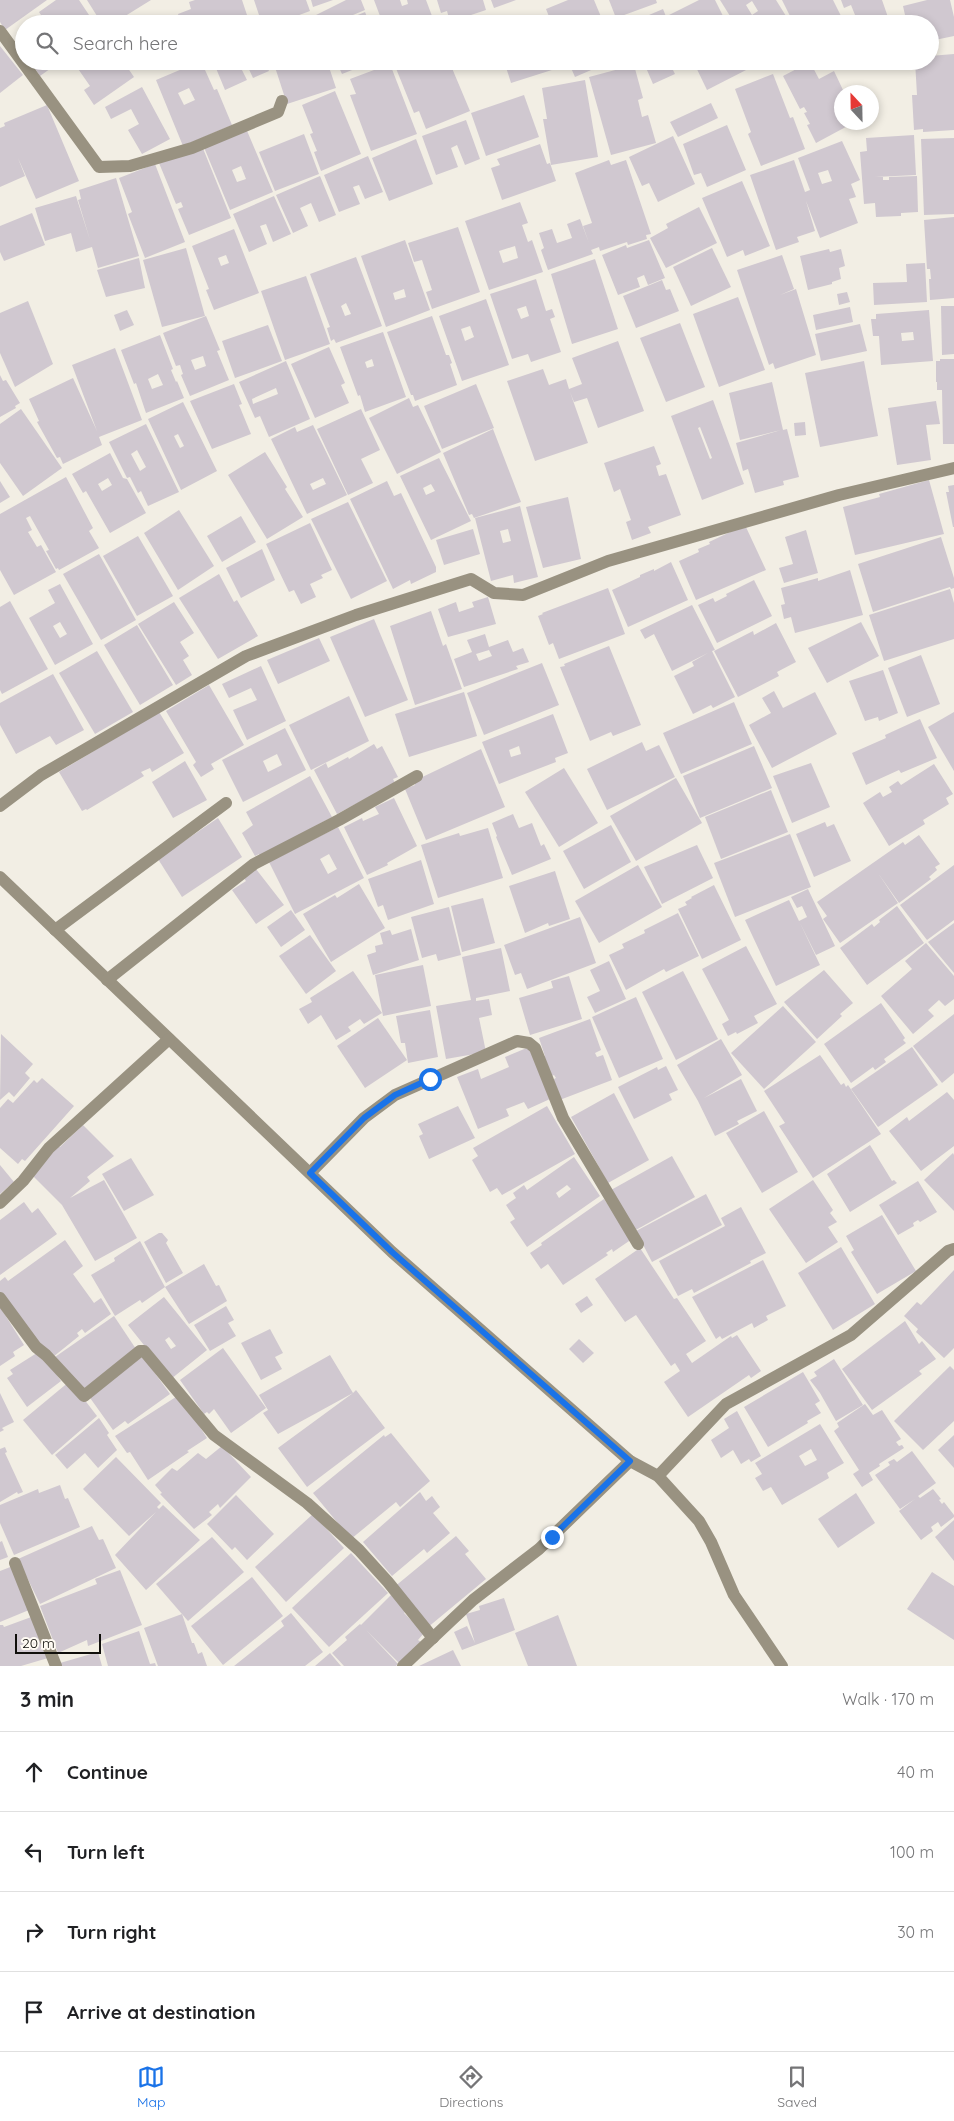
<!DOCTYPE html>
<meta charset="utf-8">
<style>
:root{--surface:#fff;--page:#f2f2f2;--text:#202124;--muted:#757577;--line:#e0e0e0;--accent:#1a73e8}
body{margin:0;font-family:Quicksand,sans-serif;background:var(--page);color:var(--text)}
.compass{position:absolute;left:834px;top:85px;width:45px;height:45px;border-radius:50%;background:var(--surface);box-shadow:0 2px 8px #0003;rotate:338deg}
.scale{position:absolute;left:15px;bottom:12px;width:86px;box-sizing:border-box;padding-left:5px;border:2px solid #100f0b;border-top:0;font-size:14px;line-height:18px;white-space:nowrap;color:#100f0b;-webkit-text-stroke:4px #fffbf3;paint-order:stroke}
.stop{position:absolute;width:15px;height:15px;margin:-11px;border:4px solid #1a73e8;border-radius:50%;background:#fff}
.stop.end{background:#1a73e8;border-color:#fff;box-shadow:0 1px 5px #0008}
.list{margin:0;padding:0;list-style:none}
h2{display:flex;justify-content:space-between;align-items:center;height:65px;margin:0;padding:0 20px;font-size:21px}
h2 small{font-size:16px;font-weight:400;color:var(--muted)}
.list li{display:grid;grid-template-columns:32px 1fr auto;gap:15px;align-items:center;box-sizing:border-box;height:80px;padding:0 20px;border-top:1px solid var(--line)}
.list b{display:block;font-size:19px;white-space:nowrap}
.list em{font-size:16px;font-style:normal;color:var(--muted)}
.icon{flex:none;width:28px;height:28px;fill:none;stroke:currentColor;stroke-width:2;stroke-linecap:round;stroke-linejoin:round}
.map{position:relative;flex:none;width:954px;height:1666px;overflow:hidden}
.search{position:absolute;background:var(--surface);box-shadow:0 2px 8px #0003;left:15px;right:15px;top:15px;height:55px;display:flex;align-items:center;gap:12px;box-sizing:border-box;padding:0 18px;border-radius:28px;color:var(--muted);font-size:19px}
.sheet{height:385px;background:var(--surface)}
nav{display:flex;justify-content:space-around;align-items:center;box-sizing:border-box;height:70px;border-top:1px solid var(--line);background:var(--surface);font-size:14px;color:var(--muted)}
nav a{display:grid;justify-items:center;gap:2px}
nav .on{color:var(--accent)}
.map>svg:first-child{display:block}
.building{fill:#d0c8d0;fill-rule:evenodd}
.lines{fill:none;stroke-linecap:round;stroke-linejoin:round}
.street{stroke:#999281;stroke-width:12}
.route{stroke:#1a73e8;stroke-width:6}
</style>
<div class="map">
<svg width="954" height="1666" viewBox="0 0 954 1666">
<rect width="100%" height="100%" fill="#f2eee4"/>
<g class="building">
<path d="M0,0H47L5,30L0,22Z"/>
<path d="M56,0H79L95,24H41L45,21L39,12Z"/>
<path d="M87,0H151L122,18L126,24H102Z"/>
<path d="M195,0H242L250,24H181L178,14L191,9L189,2Z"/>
<path d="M254,0H306L310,11L275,24H262Z"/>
<path d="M311,0H333L313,7Z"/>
<path d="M346,0H361L365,10L341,20L343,24H320L316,15Z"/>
<path d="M374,0H400L402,6L408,4L407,0H426L432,16L434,15L437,24H383Z"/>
<path d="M437,0H483L486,10L450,22L447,11L441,13Z"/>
<path d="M491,0H516L494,8Z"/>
<path d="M568,0H594L604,24H552L546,9Z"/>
<path d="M609,0H656L657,3L616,18Z"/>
<path d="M699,0H715L727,24H653L649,15L663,9L667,19L670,18L669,15Z"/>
<path d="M720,0H776L791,24H735ZM752,1L758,11L752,15L746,5Z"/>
<path d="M782,0H833L845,24H794Z"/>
<path d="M841,0H882L890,23L852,24L851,22L857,20L851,5L844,8Z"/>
<path d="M927,0H950L954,17V36L930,41V24H907L903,6Z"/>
<path d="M365,12L370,24H350L348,19Z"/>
<path d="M312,16L315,24H289V23Z"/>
<path d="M538,18L540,24H521V23Z"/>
<path d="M485,19L486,24H468V23Z"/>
<path d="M24,36V47L19,39Z"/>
<path d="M0,46L23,75L0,93Z"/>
<path d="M954,54V130L923,132V129L914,130L912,95H917L915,61H930V56Z"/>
<path d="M30,61H61L40,76Z"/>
<path d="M77,61H123L134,77L94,105L84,90L90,86L74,63Z"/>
<path d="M201,61L214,90L217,89L232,125L183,146L156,80ZM189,88L195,100L184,105L178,93Z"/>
<path d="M213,61H264L269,71L253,78L246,63L240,66L247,80L225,90Z"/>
<path d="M273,61H327L336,88L287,104Z"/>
<path d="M336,61H375L342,74Z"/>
<path d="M393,61H449L470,111L426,129L419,111L414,113Z"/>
<path d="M454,61H467V62L455,65Z"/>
<path d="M504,61H552L555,69L511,83Z"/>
<path d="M568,61H612L575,77Z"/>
<path d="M636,61H688L672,68L675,74L653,84L644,63L638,66Z"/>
<path d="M693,61H746L750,68L707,90Z"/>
<path d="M871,61H900V63L871,65Z"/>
<path d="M810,62L819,79L834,71L843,90L845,89L847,92H842V122H855L816,143L807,125L810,124L804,113L807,112L804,107L800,109L783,76Z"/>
<path d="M390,64L417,134L371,151L350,95L356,94L350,79Z"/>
<path d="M634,65L643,98L638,100L642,117L648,115L656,143L611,155L589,77Z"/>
<path d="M773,74L790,118L793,117L805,149L761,166L748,134L751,132L735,89Z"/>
<path d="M585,80L598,157L551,165L543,119H547L542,88Z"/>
<path d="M142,87L170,139L142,154L128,130L139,124L131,109L111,119L105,107Z"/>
<path d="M335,91L361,154L321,171L314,152L317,151L310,134L313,133L302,105Z"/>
<path d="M524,95L539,137L486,156L471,113Z"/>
<path d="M711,103L718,118L678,137L670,122Z"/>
<path d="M47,105L79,181L36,199L18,158L25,176L0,187V128L5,126L4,123Z"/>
<path d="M466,120L480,159L465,165L457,145L451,148L458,167L436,175L422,136Z"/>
<path d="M727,125L746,170L707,187L701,173L694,175L683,144Z"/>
<path d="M245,126L273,192L230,210L203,145ZM241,166L246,179L237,182L232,170Z"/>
<path d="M304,134L319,174L275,191L259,152Z"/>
<path d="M914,135L916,175L875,177H883V180H889V177L917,176L918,212L901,213V216L876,217L875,203L864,204L860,152L867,151L866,138Z"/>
<path d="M673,136L695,184L658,202L649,183L642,186L629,157Z"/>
<path d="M954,138V214L924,215L921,139Z"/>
<path d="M416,139L433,184L389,201L372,158Z"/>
<path d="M842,141L860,180L851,184L856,197L849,199L858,223L820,238L806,201L815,231L797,237L799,242L776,250L750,175L794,160L805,192L810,190L798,158ZM828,170L832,181L822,184L818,173Z"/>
<path d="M540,144L547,164L550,163L556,181L502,200L491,168L500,165L497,159Z"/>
<path d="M202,146L231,218L189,235L178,209L183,207L181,202L176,204L159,163Z"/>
<path d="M368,156L383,192L365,199L359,185L353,187L360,204L339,212L324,175Z"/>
<path d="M609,160L611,165L626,160L651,234L646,235L647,239L628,245L627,242L600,251L599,247L591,250L593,254L548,270L541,250L544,248L539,233L552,229L557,243L572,238L567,224L580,219L589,243L583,226L592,223L575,173Z"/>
<path d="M155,164L185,242L145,258L128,214L132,212L119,178Z"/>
<path d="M320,176L336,215L319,222L311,203L300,208L308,226L293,233L276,195Z"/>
<path d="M116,178L139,256L98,268L92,247L76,252L71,233L45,241L35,208L76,196L90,240L78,200L81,199L79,190Z"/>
<path d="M742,181L770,246L745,256L743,250L727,257L702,198Z"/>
<path d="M274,196L291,234L273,242L266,224L260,226L267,244L249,252L233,214Z"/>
<path d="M520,202L528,223L522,225L528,242L532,240L543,272L489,290L465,221ZM515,246L518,258L503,263L499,251Z"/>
<path d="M699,207L717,243L666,268L650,238L668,228L666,224Z"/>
<path d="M32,213L45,245L4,261L0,252V226Z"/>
<path d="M954,217V298L930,300L929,279H931L930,269H927L924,220Z"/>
<path d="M458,227L480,292L432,309L426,292L432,290L422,260L414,262L408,243Z"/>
<path d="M234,229L259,293L214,310L206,290L209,289L192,246ZM226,255L229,263L221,266L218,258Z"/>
<path d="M405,240L430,310L386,327L361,256ZM404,289L406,297L395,300L393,293Z"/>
<path d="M649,240L665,278L648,285L644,275L637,278L640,287L618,295L602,255L626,245L627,248Z"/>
<path d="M186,248L205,316L162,327L143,260Z"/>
<path d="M712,248L731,287L691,306L673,267Z"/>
<path d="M829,249L830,252L841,249L845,266L839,268L841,279L832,282V284L808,290L800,256Z"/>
<path d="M782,255L794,289L780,295L796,289L816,355L775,369L773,363L769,365L737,270Z"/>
<path d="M356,257L382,326L336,343L334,339L331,341L327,328L330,327L310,274ZM346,303L351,314L345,316L341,306Z"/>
<path d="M139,258L145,288L106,297L97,270Z"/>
<path d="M595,259L618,329L572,344L551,274Z"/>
<path d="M925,263L927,302L874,305L873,283L907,282L906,264Z"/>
<path d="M306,276L330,344L285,360L261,291Z"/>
<path d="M536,279L546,311L552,309L555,317L550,319L561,352L531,362L528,354L512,359L490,294ZM526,306L529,316L521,319L517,309Z"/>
<path d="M662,280L666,290L670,289L679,311L636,328L623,296Z"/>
<path d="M847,292L850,302L839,305L837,294Z"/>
<path d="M738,297L765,370L719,387L693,314Z"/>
<path d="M486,299L509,365L462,381L439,316ZM470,326L474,337L465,341L461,329Z"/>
<path d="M28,301L53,364L15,387L0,353V313Z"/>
<path d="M941,306H954V354L942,355Z"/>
<path d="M850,307L853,322L816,330L813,315Z"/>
<path d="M127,310L134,325L120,331L114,315Z"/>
<path d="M929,310L933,361L881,365L879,336H873L871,319H876V314ZM913,332L914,340L902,341L901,333Z"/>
<path d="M206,316L220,350L217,351L229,380L190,396L181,375L183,374L180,365L176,366L163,333ZM203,356L206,366L195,370L191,360Z"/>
<path d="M432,316L446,355H449L452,363L450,364L457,385L415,401L413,395H411L387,332Z"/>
<path d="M680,323L705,387L666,402L640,338Z"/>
<path d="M860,324L867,351L821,361L815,334Z"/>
<path d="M268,325L282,361L235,378L222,341Z"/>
<path d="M383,332L406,397L365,412L360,395L358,396L340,347ZM372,359L374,366L367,368L365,362Z"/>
<path d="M160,335L173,369L171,370L176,382L177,381L184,398L146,413L136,383L134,384L121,350ZM158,374L163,385L152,389L148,379Z"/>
<path d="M618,341L644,411L598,428L587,398L574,402L570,392L588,443L535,461L507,381L543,369L549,385L566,379L569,389L582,384L572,358Z"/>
<path d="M329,347L345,383L341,385L349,403L315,418L291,364Z"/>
<path d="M115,348L142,420L99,437L102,445L63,464L60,457L57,458L37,422L39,421L29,399L73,378L97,431L72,365Z"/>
<path d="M940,359H954V444H943L942,390H937V382H936V361H940Z"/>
<path d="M286,361L310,419L269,437L260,416L255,418L239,382ZM276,388L278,394L253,404L252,399Z"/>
<path d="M864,361L878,436L820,447L805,373Z"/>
<path d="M0,375L3,381L6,380L20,403L15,406L16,408L0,417Z"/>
<path d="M772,382L783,430L787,429L799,477L783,481L784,485L755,493L748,469L743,471L736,443L781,430L740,440L729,393Z"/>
<path d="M234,384L242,404L239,405L251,434L212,449L190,401Z"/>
<path d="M476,384L494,428L442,449L424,406Z"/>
<path d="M409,398L413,407L418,405L441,452L397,474L369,418Z"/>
<path d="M713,400L744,484L702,500L671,416ZM700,427L712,458L710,459L698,428Z"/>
<path d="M936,401L940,424L926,425L931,460L897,465L888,408Z"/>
<path d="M183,402L217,471L181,490L148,419ZM178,434L184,446L180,448L174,436Z"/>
<path d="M21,409L62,468L23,496L0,463V424Z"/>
<path d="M361,409L380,450L361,459L373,483L348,495L317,429Z"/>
<path d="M805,422L806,435L795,436L794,423Z"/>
<path d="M146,424L179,492L148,506L141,491L138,493L130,477L127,478L109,442ZM137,450L146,467L140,471L131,454Z"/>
<path d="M313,425L347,495L307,514L271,439L295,427L297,432ZM323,478L326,484L313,490L310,484Z"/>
<path d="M493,429L521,502L474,518L472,514L469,515L443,453Z"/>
<path d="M654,446L661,464L656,466L659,476L666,474L681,515L648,527L651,533L632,540L626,522L631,520L620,489L614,492L604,463Z"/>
<path d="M265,452L287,487L285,489L303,517L267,539L228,475Z"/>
<path d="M110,453L123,478L127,479L146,513L110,533L86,491L83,493L72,474ZM108,478L112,485L102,491L98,484Z"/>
<path d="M439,458L471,521L431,540L400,476ZM431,484L435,491L426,495L423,488Z"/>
<path d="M66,477L93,528L89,531L99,548L59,570L58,568L56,569L46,551L49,550L30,516L26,518L32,530L28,532L37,547L41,545L56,572L14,595L0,570V514Z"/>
<path d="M929,480L944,534L855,555L843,507L880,497L879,494Z"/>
<path d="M0,481L10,497L0,503Z"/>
<path d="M387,481L394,496L401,493L436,567V572L411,584L410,580L393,589L350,499Z"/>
<path d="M954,485V527H953L946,492H949L948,486Z"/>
<path d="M568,497L581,559L543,568L526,507Z"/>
<path d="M348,502L387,581L351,599L311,519Z"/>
<path d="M520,506L538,577L514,583L513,575L491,581L475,518ZM508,529L511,541L503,543L500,531Z"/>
<path d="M179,510L214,566L178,590L144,533Z"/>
<path d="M241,516L256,542L222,562L207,536Z"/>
<path d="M310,523L332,570L321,575L323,578L310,584L316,597L301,604L294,590L289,592L266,544Z"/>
<path d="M745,525L766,570L696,600L679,561L699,552L698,549L710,544L709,542Z"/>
<path d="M473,529L480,554L444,565L436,540Z"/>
<path d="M806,530L818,573L784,583L779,568L793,564L785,537Z"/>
<path d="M138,536L173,596L137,616L103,556Z"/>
<path d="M941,537L954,578V588L951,589L950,587L873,612L858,564Z"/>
<path d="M262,549L275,580L241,598L226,568Z"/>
<path d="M99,554L136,620L101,640L63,574Z"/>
<path d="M671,562L688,600L628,627L612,590L640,577V575L654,569V571Z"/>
<path d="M850,570L863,615L795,633L791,617L784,619L781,605L785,604L781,588L818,578V581Z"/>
<path d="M219,574L234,602L237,600L258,636L218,659L179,598Z"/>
<path d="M754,580L772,616L717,643L698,605L713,598L715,602L727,596L726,594Z"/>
<path d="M60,584L93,644L55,665L29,618L55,603L48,590ZM60,622L67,634L60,638L53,626Z"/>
<path d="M608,588L625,634L559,659L553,643L549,645L538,616L543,614L542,613Z"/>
<path d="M950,589L954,603V639L884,661L869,615Z"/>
<path d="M488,597L496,624L448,637L438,609L456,602L459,612L474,607L472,602Z"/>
<path d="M10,601L48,669L2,694L0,690V607Z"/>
<path d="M174,602L194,633L180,642L189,656L183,660L192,675L176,685L138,624Z"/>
<path d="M692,605L715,650L712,651L735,697L713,708L711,705L693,714L674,676L694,666L692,662L708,653L672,671L654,634L645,639L640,630Z"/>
<path d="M431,611L443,646L446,644L462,689L415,705L390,626Z"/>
<path d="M374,619L408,700L365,717L330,637Z"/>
<path d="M861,622L879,656L827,683L808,648Z"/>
<path d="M776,623L796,662L777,672L779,676L738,697L714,651L753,631L754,635Z"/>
<path d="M137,625L173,685L140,705L104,645Z"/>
<path d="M485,634L489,647L508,640L513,652L523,648L529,662L516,666L518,669L464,687L454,659L472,652L467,640ZM489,650L492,656L479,661L476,654Z"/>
<path d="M319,638L330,661L278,684L267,660Z"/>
<path d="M609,646L641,725L613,736L611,732L590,741L560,667L565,666L564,664Z"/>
<path d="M97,651L133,712L95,734L59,673Z"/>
<path d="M921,655L940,704L907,717L888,668Z"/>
<path d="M542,663L559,705L484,735L467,693Z"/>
<path d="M261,666L286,721L247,740L233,710L257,700L251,688L229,698L222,684Z"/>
<path d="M883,670L898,713L879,721L878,717L865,721L849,681Z"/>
<path d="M53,674L84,730L56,745L50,736L16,754L0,725V703Z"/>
<path d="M209,685L244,745L211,764L214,769L201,777L193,765L196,762L166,711Z"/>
<path d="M774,691L783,708L815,692L837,734L772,768L749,725L771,713L762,698Z"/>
<path d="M464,692L477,736L409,757L395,714Z"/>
<path d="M349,696L369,741L311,770L289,725Z"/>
<path d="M734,702L752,744L681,774L663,733Z"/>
<path d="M159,712L184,753L152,772L150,768L141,772L144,776L87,810L86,809L82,811L59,772Z"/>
<path d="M954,712V771L928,727Z"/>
<path d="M553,714L568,753L555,758L556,762L499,784L482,742ZM519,746L521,754L511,757L509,750Z"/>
<path d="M920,719L937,758L901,773L899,770L866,785L852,753L886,738L885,735Z"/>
<path d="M285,728L306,770L243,802L222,760ZM277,754L282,765L268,772L263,761Z"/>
<path d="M642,742L646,751L659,745L675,777L607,810L587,769Z"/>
<path d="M374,744L377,749L382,746L398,777L393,779L395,783L337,814L314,770L326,763L328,768L348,757L349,759Z"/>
<path d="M754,746L772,788L700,818L683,776Z"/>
<path d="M481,749L505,807L426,840L405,789L415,785L414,781Z"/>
<path d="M185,761L207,800L173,818L152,782Z"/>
<path d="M811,763L830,807L792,823L773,776Z"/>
<path d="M934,764L953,794L946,798L949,804L923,820L925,824L889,846L863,803L880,792L883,797L892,792L889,787L898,781L901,785Z"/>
<path d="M564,768L598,823L559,847L525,792Z"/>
<path d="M310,776L332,817L260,856L259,854L255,856L242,833L253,825L246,812Z"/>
<path d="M676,778L702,823L636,861L610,816Z"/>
<path d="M771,790L788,832L721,859L705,817Z"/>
<path d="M394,798L417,846L387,863L388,865L367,875L344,827L362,818L363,821L379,814L375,807Z"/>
<path d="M513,814L519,828L532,823L541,846L544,844L551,859L512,875L496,837L497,836L492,823Z"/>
<path d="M218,818L242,857L182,897L158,859Z"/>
<path d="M825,822L827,827L834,824L851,861L814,877L796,834Z"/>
<path d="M611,825L631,862L584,889L563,851Z"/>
<path d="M338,827L364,878L295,914L269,862ZM329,854L337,869L328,874L320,859Z"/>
<path d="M488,828L503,878L438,898L421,845L459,833L460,836Z"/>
<path d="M790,834L811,887L735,917L714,863Z"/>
<path d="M919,835L940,864L935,867L937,870L929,877L931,879L899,903L878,873L898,903L840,943L823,919L827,916L817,902L903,842L905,845Z"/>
<path d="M697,845L713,878L662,904L644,867Z"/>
<path d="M421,860L434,904L388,920L383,905L378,907L368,879Z"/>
<path d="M638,865L662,907L599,943L575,901Z"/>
<path d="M954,865V920L927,940L900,905Z"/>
<path d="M256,869L284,905L256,924L232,890L246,881L243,877Z"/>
<path d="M555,871L570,919L549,926L548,923L525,933L509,886Z"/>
<path d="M359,884L385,928L331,962L303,914L335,895L337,898Z"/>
<path d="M714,885L741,940L702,959L678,909L687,905L685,902L692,898L691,897Z"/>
<path d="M808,889L835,946L816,955L800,923L820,965L776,986L745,920L789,900L799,921L807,917L802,906L797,908L791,897Z"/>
<path d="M483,898L495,943L462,952L451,906Z"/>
<path d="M897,906L924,943L867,985L840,948L872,924L874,927L880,922L879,920Z"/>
<path d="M449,907L461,955L438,961L436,954L422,958L411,917Z"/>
<path d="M291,910L305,930L281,947L267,927Z"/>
<path d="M678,913L699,956L666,972L664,969L626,990L609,955L624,948L622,944L645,933L644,930Z"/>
<path d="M580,917L596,963L527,989L521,973L515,975L504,945Z"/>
<path d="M954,923V973L928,942Z"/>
<path d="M411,929L419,960L373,975L367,955L376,952L375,946L383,944L380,933L390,930L392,935Z"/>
<path d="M310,935L336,971L306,994L279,956Z"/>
<path d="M926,943L954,976V999L945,1006L939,1000L928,1010L934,1016L913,1034L881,996L912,969L905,961Z"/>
<path d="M746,946L777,1004L754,1016L758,1023L737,1034L736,1032L728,1036L722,1024L729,1020L702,969Z"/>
<path d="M501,948L510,991L476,998V1001L489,999L492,1015L479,1018L486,1052L446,1059L436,1006L471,1000L462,957Z"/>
<path d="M609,961L626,999L595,1013L587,997L600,991L590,970Z"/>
<path d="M423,965L431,1006L383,1016L375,975Z"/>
<path d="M824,970L853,1003L840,1014L842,1016L817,1039L784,1002Z"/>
<path d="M353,971L382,1013L364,1024L360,1019L348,1027L351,1031L336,1040L321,1015L308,1024L299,1009L312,1002L310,998Z"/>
<path d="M683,971L718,1039L676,1060L642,992Z"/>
<path d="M569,976L582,1019L530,1035L519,998L553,988L551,981Z"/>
<path d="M636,997L663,1059L619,1078L592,1017Z"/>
<path d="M881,1003L905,1038L903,1040L906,1043L884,1059L886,1062L875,1070L873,1067L851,1083L824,1044Z"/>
<path d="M783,1006L816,1042L764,1089L731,1053Z"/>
<path d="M430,1010L438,1057L408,1063L405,1043H401L396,1016Z"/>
<path d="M954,1014V1073L942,1083L913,1046Z"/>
<path d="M378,1018L407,1060L365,1088L337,1046Z"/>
<path d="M590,1019L601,1050L595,1053L597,1057L603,1055L612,1080L557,1101L550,1081L556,1078L554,1075L549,1077L541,1057L545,1056L539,1038Z"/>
<path d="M1,1034L33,1064L25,1073L30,1078L25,1084L14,1097L9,1092L0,1100Z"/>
<path d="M721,1039L742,1075L704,1098L741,1079L757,1111L737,1121L739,1124L715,1136L698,1101L677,1065Z"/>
<path d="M529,1047L550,1099L528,1109L524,1102L506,1109L509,1116L478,1129L457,1077L478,1069L481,1079L509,1067L505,1057Z"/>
<path d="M912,1047L938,1085L878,1127L851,1089Z"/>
<path d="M820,1055L841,1085L844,1083L846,1087L848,1085L881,1134L813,1178L779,1126L785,1123L764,1091Z"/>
<path d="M666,1066L678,1090L669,1094L672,1100L634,1119L618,1087L657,1067L658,1070Z"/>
<path d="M42,1078L74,1106L25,1161L22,1159L18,1164L0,1148V1108L8,1099L13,1103L34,1080L37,1083Z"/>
<path d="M947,1092L954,1100V1146L921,1171L889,1131L907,1117L909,1121Z"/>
<path d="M614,1093L649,1160L608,1183L571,1117Z"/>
<path d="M458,1106L475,1138L429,1159L419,1136L423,1134L418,1124Z"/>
<path d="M547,1106L575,1154L502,1195L497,1188L490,1192L472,1160L478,1156L473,1148Z"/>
<path d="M764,1111L798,1172L762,1193L726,1133Z"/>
<path d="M83,1125L114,1156L87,1177L90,1181L70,1198L104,1180L137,1238L95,1261L62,1205L30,1173L57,1145L60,1147Z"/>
<path d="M870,1145L892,1181L894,1180L897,1183L850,1212L827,1174Z"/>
<path d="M953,1153L954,1155V1211L924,1180Z"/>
<path d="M672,1156L695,1197L634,1231L611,1190Z"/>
<path d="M574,1157L600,1196L527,1247L510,1222L515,1219L506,1205L516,1198L513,1193L524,1185L527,1190ZM567,1185L571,1189L559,1198L556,1193Z"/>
<path d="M131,1158L154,1195L124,1211L102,1174Z"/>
<path d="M0,1165L14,1182L0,1194Z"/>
<path d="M813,1180L833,1210L830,1213L837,1222L828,1227L838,1242L806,1263L769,1209Z"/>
<path d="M918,1181L937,1212L920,1222L918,1220L913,1223L914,1226L898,1235L879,1205Z"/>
<path d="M706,1194L722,1225L652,1262L636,1231Z"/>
<path d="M604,1199L632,1239L613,1252L612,1249L606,1253L608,1255L563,1285L548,1264L541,1269L530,1253L542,1245L541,1243Z"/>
<path d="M24,1202L32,1213L38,1208L57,1234L0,1275V1220Z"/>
<path d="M741,1207L766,1253L750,1261L751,1263L694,1293L692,1289L678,1296L659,1261L725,1226L721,1218Z"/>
<path d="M882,1215L916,1271L877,1294L851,1252L854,1250L846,1236Z"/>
<path d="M159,1233H162L168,1240L166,1243L183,1273L166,1283L144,1242Z"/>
<path d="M65,1240L83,1266L73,1274L94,1303L101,1298L111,1314L85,1333L82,1329L77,1333L79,1336L53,1357L40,1348L0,1294V1281L5,1277L8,1281Z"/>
<path d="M140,1241L165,1287L142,1303L140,1300L115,1316L91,1275L115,1261L114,1258Z"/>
<path d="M841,1247L875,1304L833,1330L798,1273Z"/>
<path d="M640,1248L674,1299L677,1298L706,1341L686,1354L692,1363L731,1336L732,1338L737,1335L761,1371L751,1378L749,1375L688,1417L664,1382L680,1371L675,1363L671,1366L636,1315L625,1322L595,1279Z"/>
<path d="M763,1260L786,1306L766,1316L768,1320L754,1328L752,1323L722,1339L720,1336L716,1339L692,1297Z"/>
<path d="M204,1264L216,1286L219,1285L227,1301L189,1324L165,1287Z"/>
<path d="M954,1270V1348L944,1358L916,1332L918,1329L904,1316L917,1302L921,1305Z"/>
<path d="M587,1296L593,1305L581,1313L575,1304Z"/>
<path d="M164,1297L207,1350L171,1379L128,1325ZM169,1337L176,1346L171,1349L165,1340Z"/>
<path d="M226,1306L234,1320L228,1323L236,1336L210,1351L194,1325Z"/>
<path d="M0,1307L24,1345L13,1352L15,1356L0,1366Z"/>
<path d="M114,1316L136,1349L81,1391L55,1357Z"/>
<path d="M905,1321L919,1344L922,1341L936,1359L919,1371L922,1374L872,1410L842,1369Z"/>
<path d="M270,1329L283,1353L275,1357L282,1369L261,1380L241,1343Z"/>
<path d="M579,1339L594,1353L583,1363L569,1349Z"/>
<path d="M223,1348L266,1408L231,1433L214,1409L209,1414L207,1412L204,1414L180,1380Z"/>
<path d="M40,1351L61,1381L27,1407L7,1378L13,1374L10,1370Z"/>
<path d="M141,1354L170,1394L128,1424L125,1421L113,1430L88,1395Z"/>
<path d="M330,1355L353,1393L356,1390L385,1428L307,1487L278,1448L353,1393L278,1434L263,1413L268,1410L259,1395Z"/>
<path d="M834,1359L863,1405L836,1421L820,1393L810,1380L817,1376L814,1372Z"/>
<path d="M950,1366L954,1370V1421L923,1450L894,1421Z"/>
<path d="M803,1372L820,1401L815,1404L821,1413L807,1421L808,1423L768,1447L744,1407Z"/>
<path d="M70,1381L97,1416L52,1455L23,1420Z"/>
<path d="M0,1393L14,1422L2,1428L4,1430L0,1432Z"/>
<path d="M179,1395L207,1438L187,1451L189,1452L148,1480L130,1452L127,1453L115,1436Z"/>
<path d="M865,1404L873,1415L882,1410L901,1439L896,1442L899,1446L902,1445L904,1448L879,1464L880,1466L869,1473L873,1480L862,1487L853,1474L859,1470L834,1431L839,1427L837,1423Z"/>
<path d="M737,1411L761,1456L751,1462L749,1459L741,1464L733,1450L721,1458L711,1440L729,1428L724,1419Z"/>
<path d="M99,1418L109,1433L107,1435L117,1450L98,1468L85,1453L67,1469L55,1455Z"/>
<path d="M820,1424L844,1463L827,1473L829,1478L782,1505L771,1487L763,1491L755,1478L762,1474L755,1463ZM811,1449L817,1460L805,1466L799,1456Z"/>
<path d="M391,1433L430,1481L400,1507L396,1502L351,1539L313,1493L384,1435L385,1437Z"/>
<path d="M954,1435V1468L938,1450Z"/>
<path d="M222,1446L251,1477L220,1508L218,1504L209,1512L212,1515L194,1529L160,1494L162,1493L155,1485L172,1468L177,1471L198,1453L206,1459Z"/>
<path d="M5,1447L7,1452L5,1453L23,1492L18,1494L17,1492L0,1502V1449Z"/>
<path d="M912,1451L936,1483L918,1496L920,1498L933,1489L941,1499L939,1500L942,1504L944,1502L954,1515V1517L941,1527L938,1522L931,1527L933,1531L921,1540L899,1511L915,1499L900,1509L875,1475L890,1465L888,1462L894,1459L897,1462Z"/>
<path d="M116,1457L161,1503L157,1507L159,1509L163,1505L200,1540L146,1590L115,1555L156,1512L129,1536L83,1489Z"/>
<path d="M60,1485L65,1499L68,1498L80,1527L14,1555L0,1523V1505L38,1489L39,1493Z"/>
<path d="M420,1492L426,1501L432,1496L440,1507L433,1513L450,1533L427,1553L424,1549L392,1576L363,1542Z"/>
<path d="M856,1493L875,1523L838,1548L818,1519Z"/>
<path d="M236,1495L274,1534L247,1560L235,1547L232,1550L207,1524Z"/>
<path d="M313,1514L344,1548L286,1602L255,1567Z"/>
<path d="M954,1520V1561L935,1537Z"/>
<path d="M92,1526L99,1540L103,1539L116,1568L40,1604L18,1559Z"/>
<path d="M456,1536L469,1551L465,1554L486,1579L427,1628L393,1588Z"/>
<path d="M212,1537L244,1572L188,1621L156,1584Z"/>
<path d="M2,1541L8,1557L0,1560V1542Z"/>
<path d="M351,1553L388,1593L329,1647L292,1608Z"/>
<path d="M13,1566L29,1610L0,1622V1571Z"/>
<path d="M120,1570L142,1625L88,1646L87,1640L58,1653L40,1606L97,1584L95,1579Z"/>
<path d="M932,1572L954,1586V1640L907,1609Z"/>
<path d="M252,1577L283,1616L223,1665L191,1626Z"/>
<path d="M391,1595L406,1611L404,1613L424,1633L418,1640L421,1642L399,1663L366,1630L398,1664L396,1666H344L332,1653L347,1640L345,1637L360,1624L361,1625Z"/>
<path d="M504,1598L515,1630L462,1650L454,1632L467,1626L475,1643L466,1614L480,1610L479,1606Z"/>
<path d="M291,1613L323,1652L305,1666H234L284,1626L281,1621Z"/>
<path d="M182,1614L192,1643H194L198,1654L202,1652L207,1666H158L144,1628Z"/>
<path d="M558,1615L577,1666H528L515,1633Z"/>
<path d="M34,1616L48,1658L21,1666H0V1625H3L4,1627Z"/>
<path d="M139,1631L150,1664L155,1663L156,1666H108L102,1644Z"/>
<path d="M453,1650L461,1666H419Z"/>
<path d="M98,1652L102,1666H61L60,1663Z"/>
<path d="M330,1653L341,1666H315Z"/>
</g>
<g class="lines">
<g class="street">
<path d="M0,31L99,167L130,166L192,148L278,112L282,101"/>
<path d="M0,806L41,775L246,656L356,615L471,579L494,593L523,595L608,561L839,495L954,468"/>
<path d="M0,877L392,1252L630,1461L658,1476L699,1521L711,1542L734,1595L782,1666"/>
<path d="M55,930L226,803"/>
<path d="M107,980L254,864L339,820L417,776"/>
<path d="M310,1173L364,1118L395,1095L517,1041L529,1043L535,1048L563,1118L638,1244"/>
<path d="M0,1203L23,1181L49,1148L169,1039"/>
<path d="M0,1298L36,1347L46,1355L84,1396L140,1351H144L214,1435L307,1503L359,1550L388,1582L433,1638"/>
<path d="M658,1476L726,1404L851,1335L948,1251L954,1249"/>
<path d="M15,1563L56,1666"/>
<path d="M403,1666L473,1600L539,1549L630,1461"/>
</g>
</g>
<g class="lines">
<path class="route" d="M430,1079L395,1095L364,1118L310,1173L392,1252L630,1461L552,1537"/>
</g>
</svg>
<svg class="compass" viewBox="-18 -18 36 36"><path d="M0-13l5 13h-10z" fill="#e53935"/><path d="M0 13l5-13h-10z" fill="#757577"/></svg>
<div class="scale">20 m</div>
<div class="stop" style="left:430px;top:1079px"></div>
<div class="stop end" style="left:552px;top:1537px"></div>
<div class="search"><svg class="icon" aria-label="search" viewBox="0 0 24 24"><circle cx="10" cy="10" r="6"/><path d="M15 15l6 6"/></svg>Search here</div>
</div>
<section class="sheet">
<h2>3 min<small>Walk · 170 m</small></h2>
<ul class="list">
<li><svg class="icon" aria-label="ahead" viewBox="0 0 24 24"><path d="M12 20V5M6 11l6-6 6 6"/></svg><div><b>Continue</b></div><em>40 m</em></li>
<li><svg class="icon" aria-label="left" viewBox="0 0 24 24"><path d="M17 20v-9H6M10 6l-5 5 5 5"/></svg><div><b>Turn left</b></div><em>100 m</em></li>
<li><svg class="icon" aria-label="right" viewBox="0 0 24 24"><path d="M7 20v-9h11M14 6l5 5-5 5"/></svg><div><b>Turn right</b></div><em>30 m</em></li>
<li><svg class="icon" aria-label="arrive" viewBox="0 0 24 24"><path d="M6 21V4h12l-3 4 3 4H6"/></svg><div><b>Arrive at destination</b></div></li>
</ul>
</section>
<nav>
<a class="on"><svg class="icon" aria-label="map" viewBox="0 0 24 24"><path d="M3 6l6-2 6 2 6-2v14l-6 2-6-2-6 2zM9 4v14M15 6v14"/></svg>Map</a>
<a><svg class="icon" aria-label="directions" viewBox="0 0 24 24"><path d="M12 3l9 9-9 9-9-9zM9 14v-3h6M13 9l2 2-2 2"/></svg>Directions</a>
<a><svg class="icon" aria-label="saved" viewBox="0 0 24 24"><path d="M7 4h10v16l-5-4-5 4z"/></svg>Saved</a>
</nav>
